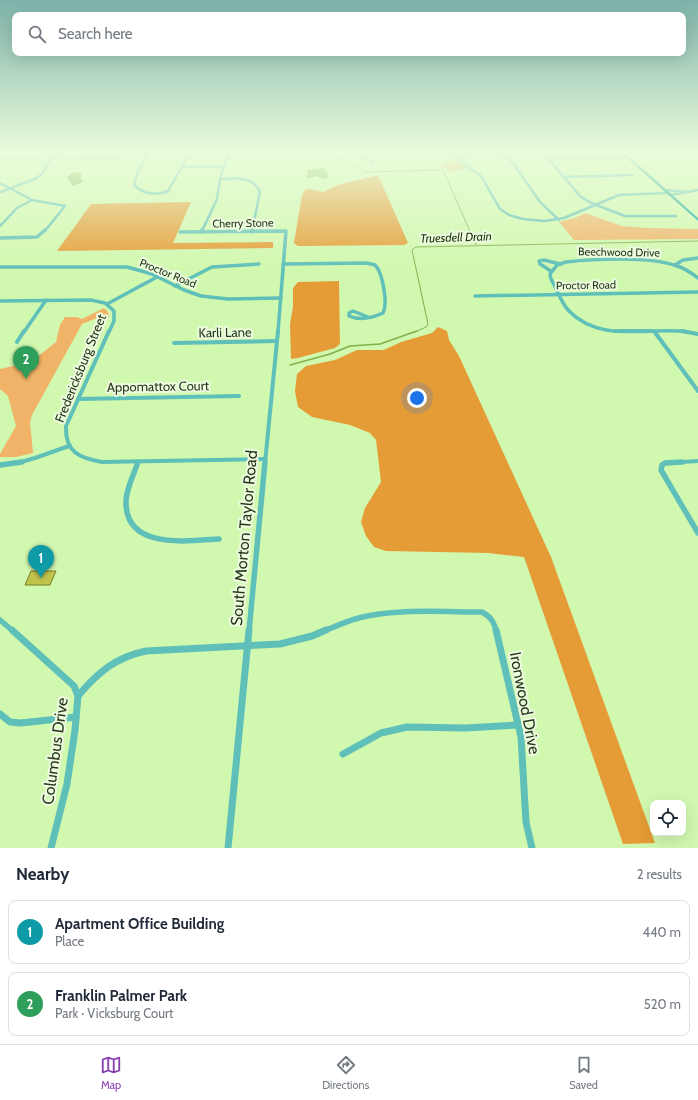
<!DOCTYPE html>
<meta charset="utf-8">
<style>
:root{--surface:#fff;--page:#f6f6f7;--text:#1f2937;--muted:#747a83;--line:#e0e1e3;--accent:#883fb2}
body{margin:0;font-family:Cabin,sans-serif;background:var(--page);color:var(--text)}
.controls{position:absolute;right:12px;bottom:12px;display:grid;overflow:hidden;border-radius:8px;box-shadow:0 4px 16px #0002}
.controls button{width:36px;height:36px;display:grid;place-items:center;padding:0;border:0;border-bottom:1px solid var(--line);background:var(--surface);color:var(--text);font:20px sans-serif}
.you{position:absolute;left:417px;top:398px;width:14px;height:14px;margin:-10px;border:3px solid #fff;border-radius:50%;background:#1a73e8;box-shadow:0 0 0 6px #1a73e833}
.badge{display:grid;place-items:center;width:26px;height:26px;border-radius:50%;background:var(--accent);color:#fff;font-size:13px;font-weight:700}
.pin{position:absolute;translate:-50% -33px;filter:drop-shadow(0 1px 2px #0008)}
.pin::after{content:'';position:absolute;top:21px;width:14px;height:12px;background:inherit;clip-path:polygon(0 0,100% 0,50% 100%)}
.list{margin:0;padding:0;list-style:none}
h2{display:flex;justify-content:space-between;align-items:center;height:52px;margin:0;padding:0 16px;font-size:17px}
h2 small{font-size:13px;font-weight:400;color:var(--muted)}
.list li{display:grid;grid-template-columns:26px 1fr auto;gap:12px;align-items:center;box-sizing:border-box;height:64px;margin:0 8px 8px;padding:0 8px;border:1px solid var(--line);border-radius:8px}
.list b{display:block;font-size:15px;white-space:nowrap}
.list p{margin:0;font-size:13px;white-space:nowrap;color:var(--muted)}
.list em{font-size:13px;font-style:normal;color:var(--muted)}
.icon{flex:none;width:22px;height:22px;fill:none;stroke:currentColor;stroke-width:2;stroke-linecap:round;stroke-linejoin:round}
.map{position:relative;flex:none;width:698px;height:848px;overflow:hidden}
.search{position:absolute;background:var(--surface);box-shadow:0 4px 16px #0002;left:12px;right:12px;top:12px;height:44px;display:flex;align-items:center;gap:10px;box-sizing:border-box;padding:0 14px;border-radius:8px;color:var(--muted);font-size:15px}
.sheet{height:196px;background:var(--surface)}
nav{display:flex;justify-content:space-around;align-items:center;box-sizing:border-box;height:56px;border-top:1px solid var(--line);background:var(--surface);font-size:11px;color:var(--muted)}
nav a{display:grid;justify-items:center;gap:2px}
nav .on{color:var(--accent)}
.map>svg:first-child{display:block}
.green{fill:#f1b367}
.forest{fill:#e69c36}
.water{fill:#7fb04a}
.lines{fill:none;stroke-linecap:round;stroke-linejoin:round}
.stream-far1{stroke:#7fb04a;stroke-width:1}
.stream{stroke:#7fb04a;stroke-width:1.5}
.building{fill:#c1c44b;stroke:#7b7d2c}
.street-far4{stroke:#5fbfb9;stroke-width:2.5}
.street-far3{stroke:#5fbfb9;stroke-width:3.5}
.street-far2{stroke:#5fbfb9;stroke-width:4}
.street-far1{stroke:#5fbfb9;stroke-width:5.5}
.street{stroke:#5fbfb9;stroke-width:7}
.secondary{fill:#0aa39e;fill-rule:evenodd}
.labels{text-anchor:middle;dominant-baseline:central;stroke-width:4;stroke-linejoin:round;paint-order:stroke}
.far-street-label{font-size:11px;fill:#29381b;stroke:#edfce0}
.far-water-label{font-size:12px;font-style:italic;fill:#21340a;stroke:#edfce0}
.street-label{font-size:13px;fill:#29381b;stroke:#edfce0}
.near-street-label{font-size:16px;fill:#29381b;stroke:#edfce0}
</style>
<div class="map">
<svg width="698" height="848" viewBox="0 0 698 848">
<rect width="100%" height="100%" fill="#d1f8af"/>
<g class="green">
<path d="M455,160L466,168L451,172L439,165Z"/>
<path d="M585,213L622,226L648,228L698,229V239L574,240L559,222L575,218Z"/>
<path d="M104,308L108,312L109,317L97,318L82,324L32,415L30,422L33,453L16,457H0V454L16,426L8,396L0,389V369L31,362L56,342L60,325L65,317H77L82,319Z"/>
</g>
<g class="forest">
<path d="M378,175L408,243L404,245L298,246L294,243L302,195L305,190L309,189L323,192L338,185Z"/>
<path d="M191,202L173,243L273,242V248L57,251L91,204Z"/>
<path d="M339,281L340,344L335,348L298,358L291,359L290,324L293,307V288L298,282Z"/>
<path d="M438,327L447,331L449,340L459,356L551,557L655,843L623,844L524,557L488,553L386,551L374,547L366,536L361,522L365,508L381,482L376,440L370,433L350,425L312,417L298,407L295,391L297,374L306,366L335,360L357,350H384L401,342L432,333Z"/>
</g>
<g class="water">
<path d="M324,168L328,174L327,179L321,178L317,176L311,178H306L308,174L307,170Z"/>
<path d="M73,172L81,173V179L83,182L73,186L67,177Z"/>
</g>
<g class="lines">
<g class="stream-far1">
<path d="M290,152L337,157L366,172L443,170L476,245"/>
<path d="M0,160H45"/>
<path d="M58,160L116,159L121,157L124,152"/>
<path d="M415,332L426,327L428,324L412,250L416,247L698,241"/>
</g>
<path class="stream" d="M290,365L330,354L350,346L380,344L417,331"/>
</g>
<path class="building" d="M31,571H56L50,585H25Z"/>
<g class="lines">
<g class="street-far4">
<path d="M148,152L137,174L134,185C143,194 157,196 168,191L188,156V152"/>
<path d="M355,152L373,163"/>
<path d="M450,152L456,159L481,176L500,209L509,215L523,219L544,221L564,218L619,195L668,193"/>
<path d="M496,152L513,163L540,202L559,220"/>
<path d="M537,152L551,162L580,196L591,203L625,216H676"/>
<path d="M454,157L498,152"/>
<path d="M548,159L629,158"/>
<path d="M182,167H224"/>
<path d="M564,177L633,175"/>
<path d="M220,179C234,178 254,176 260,192L252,231"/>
<path d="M0,183L32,200L65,206L45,231"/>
<path d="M666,190L688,192L670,195"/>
<path d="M0,192L35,179L42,174L49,161L63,152"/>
<path d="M688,192L698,190"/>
<path d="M0,226L17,208L32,200"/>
<path d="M202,231L217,199L220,179L229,152"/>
</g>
<g class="street-far3">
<path d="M180,232L286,231L278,332"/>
<path d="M201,232L202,230"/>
<path d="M252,232V230"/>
<path d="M0,238L37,237L45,230"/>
<path d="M283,264L367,263L375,265C383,273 388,304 383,313C372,318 360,321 349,316V313L353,311L368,317"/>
<path d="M675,265L683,260L698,258"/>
<path d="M0,267H127L152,274L184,290L201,296L228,299L281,298"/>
<path d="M551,271L540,264L539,261L544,260L560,264"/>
<path d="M175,286L212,267L259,264"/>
<path d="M475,296L698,292"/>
<path d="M0,301L91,300L105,303L114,311V321L109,332"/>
<path d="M107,304L157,277"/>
<path d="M654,331L655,332"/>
<path d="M24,332L46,300"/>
<path d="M688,332C649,326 601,344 569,311C561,303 557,289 551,279L550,274L557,265L566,262C595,259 650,256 677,266C685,268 691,273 698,278"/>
</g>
<g class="street-far2">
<path d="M109,331L66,426C65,452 79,458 102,462L265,459"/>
<path d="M616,331H650"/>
<path d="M654,331L698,391"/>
<path d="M682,331L698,334"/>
<path d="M17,342L24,331"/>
<path d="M174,343L276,341"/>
<path d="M78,399L239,396"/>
<path d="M17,463L35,458L69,446"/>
<path d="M265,463L278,331"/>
<path d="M665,463L698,461"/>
</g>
<g class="street-far1">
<path d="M138,462C134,474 127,487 126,500C124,550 186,541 219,539"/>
<path d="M682,462L665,463L662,465L661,470L698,533"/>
<path d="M0,465L22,462"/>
<path d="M0,620L13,631"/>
<path d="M249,631L265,462"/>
<path d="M324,631C334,627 345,622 355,619C393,608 443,612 482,612C491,617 494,622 496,631"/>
</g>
<g class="street">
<path d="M12,630L74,686L78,696L75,730L67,784L51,848"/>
<path d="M496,630L521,737L526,822L532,848"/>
<path d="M78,696C97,673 116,657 146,651L280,644L312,636L326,630"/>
<path d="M0,714L10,722L21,723L76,717"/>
<path d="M343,754L381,733L407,727L465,728L518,725"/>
<path d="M228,848L249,630"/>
</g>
<path class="secondary" d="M620,152H624L698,218V221Z"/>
</g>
<linearGradient id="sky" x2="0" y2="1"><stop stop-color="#7eb2a9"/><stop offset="0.56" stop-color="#eafcdb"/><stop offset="1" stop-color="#eafcdb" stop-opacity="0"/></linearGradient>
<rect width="698" height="271" fill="url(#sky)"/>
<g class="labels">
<g class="far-street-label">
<text transform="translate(243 223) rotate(-1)">Cherry Stone</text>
<text transform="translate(619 252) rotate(1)">Beechwood Drive</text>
<text transform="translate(168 273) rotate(22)">Proctor Road</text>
<text transform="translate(586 285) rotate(-1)">Proctor Road</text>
</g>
<g class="far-water-label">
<text transform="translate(456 237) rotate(-2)">Truesdell Drain</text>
</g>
<g class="street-label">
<text transform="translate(225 332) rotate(-1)">Karli Lane</text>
<text transform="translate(80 368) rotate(-68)">Fredericksburg Street</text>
<text transform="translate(158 386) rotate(-1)">Appomattox Court</text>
</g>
<g class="near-street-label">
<text transform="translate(244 538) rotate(-85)">South Morton Taylor Road</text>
<text transform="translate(525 703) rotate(79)">Ironwood Drive</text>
<text transform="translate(55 751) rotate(-82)">Columbus Drive</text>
</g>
</g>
</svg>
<div class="controls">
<button><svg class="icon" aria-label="locate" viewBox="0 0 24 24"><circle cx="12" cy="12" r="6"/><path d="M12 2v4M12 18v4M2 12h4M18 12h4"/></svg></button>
</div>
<div class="you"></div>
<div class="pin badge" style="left:41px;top:578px;background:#0f9aa8">1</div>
<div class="pin badge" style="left:26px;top:379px;background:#2e9e5b">2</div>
<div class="search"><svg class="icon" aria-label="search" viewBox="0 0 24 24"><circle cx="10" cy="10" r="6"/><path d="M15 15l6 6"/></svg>Search here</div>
</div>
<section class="sheet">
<h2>Nearby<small>2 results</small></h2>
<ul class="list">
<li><span class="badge" style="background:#0f9aa8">1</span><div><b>Apartment Office Building</b><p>Place</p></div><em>440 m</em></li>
<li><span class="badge" style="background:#2e9e5b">2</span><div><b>Franklin Palmer Park</b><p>Park · Vicksburg Court</p></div><em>520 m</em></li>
</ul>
</section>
<nav>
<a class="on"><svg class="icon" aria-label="map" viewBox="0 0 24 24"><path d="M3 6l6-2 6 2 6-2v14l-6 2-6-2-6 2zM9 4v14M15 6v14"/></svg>Map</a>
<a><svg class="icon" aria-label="directions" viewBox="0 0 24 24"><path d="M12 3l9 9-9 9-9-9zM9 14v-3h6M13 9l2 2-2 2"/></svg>Directions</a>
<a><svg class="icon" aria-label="saved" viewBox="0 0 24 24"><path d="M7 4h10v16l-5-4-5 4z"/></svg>Saved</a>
</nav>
